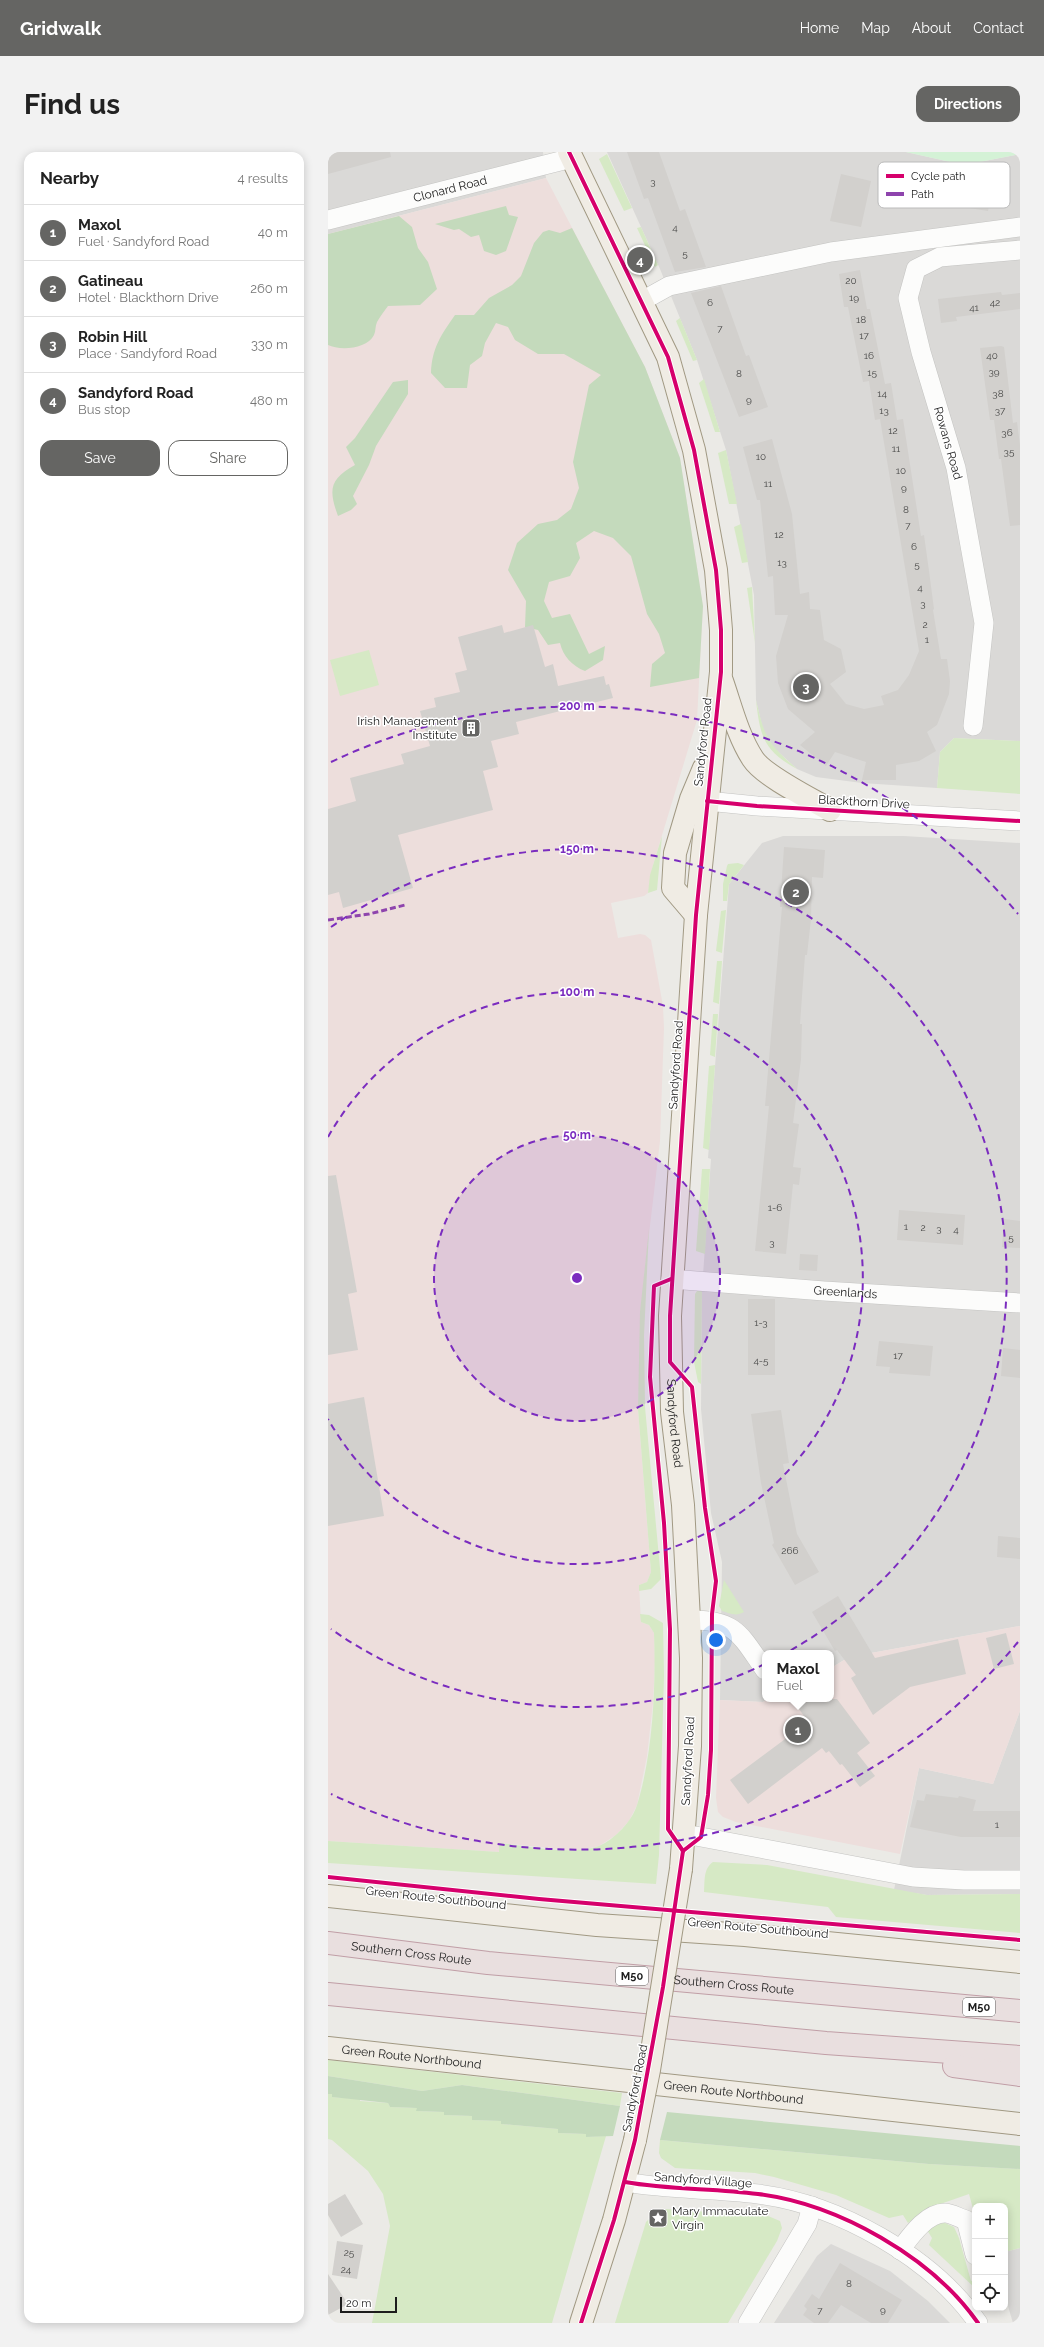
<!DOCTYPE html>
<meta charset="utf-8">
<style>
:root{--surface:#fff;--page:#f2f2f2;--text:#222;--muted:#767676;--line:#e0e0e0;--accent:#656563}
body{margin:0;font-family:Raleway,sans-serif;background:var(--page);color:var(--text)}
.controls{position:absolute;right:12px;bottom:12px;display:grid;overflow:hidden;border-radius:8px;box-shadow:0 2px 10px #0003}
.controls button{width:36px;height:36px;display:grid;place-items:center;padding:0;border:0;border-bottom:1px solid var(--line);background:var(--surface);color:var(--text);font:20px sans-serif}
.scale{position:absolute;left:12px;bottom:10px;width:57px;box-sizing:border-box;padding-left:4px;border:2px solid #1d1d1d;border-top:0;font-size:11px;line-height:14px;white-space:nowrap;color:#1d1d1d;-webkit-text-stroke:3px #fff;paint-order:stroke}
.you{position:absolute;left:388px;top:1488px;width:14px;height:14px;margin:-10px;border:3px solid #fff;border-radius:50%;background:#1a73e8;box-shadow:0 0 0 6px #1a73e833}
.badge{display:grid;place-items:center;width:26px;height:26px;border-radius:50%;background:var(--accent);color:#fff;font-size:13px;font-weight:700}
.pin{position:absolute;translate:-50% -50%;border:2px solid #fff;box-shadow:0 1px 4px #0006}
.popup{position:absolute;left:434px;top:1498px;width:72px;height:52px;box-sizing:border-box;display:grid;place-content:center;border-radius:8px;background:var(--surface);filter:drop-shadow(0 1px 3px #0005);font-size:13px;white-space:nowrap;color:var(--muted)}
.popup b{font-size:15px;color:var(--text)}
.popup::after{content:'';position:absolute;left:50%;top:100%;margin-left:-8px;border:8px solid transparent;border-top-color:var(--surface)}
.list{margin:0;padding:0;list-style:none}
h2{display:flex;justify-content:space-between;align-items:center;height:52px;margin:0;padding:0 16px;font-size:17px}
h2 small{font-size:13px;font-weight:400;color:var(--muted)}
.list li{display:grid;grid-template-columns:26px 1fr auto;gap:12px;align-items:center;box-sizing:border-box;height:56px;padding:0 16px;border-top:1px solid var(--line)}
.list b{display:block;font-size:15px;white-space:nowrap}
.list p{margin:0;font-size:13px;white-space:nowrap;color:var(--muted)}
.list em{font-size:13px;font-style:normal;color:var(--muted)}
.actions{display:flex;gap:8px;padding:12px 16px}
.actions a{flex:1;padding:9px 0;border:1px solid var(--accent);border-radius:12px;text-align:center;font-size:14px;color:var(--accent)}
.actions .main{background:var(--accent);color:#fff}
.icon{flex:none;width:22px;height:22px;fill:none;stroke:currentColor;stroke-width:2;stroke-linecap:round;stroke-linejoin:round}
.map{position:relative;flex:none;width:692px;height:2171px;overflow:hidden;border-radius:12px}
header{display:flex;align-items:center;gap:24px;box-sizing:border-box;height:56px;padding:0 20px;background:var(--accent);color:#fff}
header strong{font-size:19px}
nav{display:flex;gap:22px;margin-inline-start:auto;font-size:14px}
.intro{display:flex;align-items:center;justify-content:space-between;box-sizing:border-box;height:96px;padding:0 24px}
h1{margin:0;font-size:28px}
.button{padding:10px 18px;border-radius:12px;background:var(--accent);color:#fff;font-size:14px;font-weight:700}
main{display:flex;gap:24px;padding:0 24px}
aside{flex:1;background:var(--surface);border-radius:12px;box-shadow:0 2px 10px #0003}
.map>svg:first-child{display:block}
.residential{fill:#dad9d7}
.commercial{fill:#eddedc}
.grass{fill:#d6e9c5}
.forest{fill:#c4dabc}
.park{fill:#d4f2d6}
.building{fill:#d2d0cd}
.lines{fill:none;stroke-linecap:round;stroke-linejoin:round}
.minor-casing{stroke:#c4c4c2;stroke-width:20}
.major-casing{stroke:#a19983;stroke-width:24}
.highway-casing{stroke:#c09ea6;stroke-width:24}
.minor{stroke:#fcfcfb;stroke-width:19}
.major{stroke:#f0ece4;stroke-width:22}
.highway{stroke:#e9dfdf;stroke-width:22}
.major-bridge-casing{stroke:#a19983;stroke-width:24;stroke-linecap:butt}
.major-bridge{stroke:#f0ece4;stroke-width:22}
.quiet{stroke:#8e44ad;stroke-width:3;stroke-dasharray:6 3;stroke-linecap:butt}
.cycleway-casing{stroke:#fff;stroke-width:6}
.cycleway{stroke:#d6006c;stroke-width:4}
.ring{fill:none;stroke:#7b2cbf;stroke-width:2;stroke-dasharray:7 5}
.labels{text-anchor:middle;dominant-baseline:central;stroke-width:3;stroke-linejoin:round;paint-order:stroke}
.number-label{font-size:10px;fill:#4a4a49}
.shield{fill:#fff;stroke:#616161;stroke-width:1}
.shield-label{font-size:11px;font-weight:bold;fill:#1d1d1d}
.street-label{font-size:12px;fill:#1d1d1d;stroke:#fff}
.poi-label{font-size:12px;fill:#1d1d1d;stroke:#fff;text-anchor:end}
.key{fill:#fff;stroke:#bbb;stroke-width:1}
.key-label{font-size:11px;fill:#1d1d1d}
.centre{fill:#7b2cbf;stroke:#fff;stroke-width:2}
.ring-label{font-size:12px;text-anchor:middle;font-weight:bold;fill:#7b2cbf;stroke:#fff;stroke-width:3;stroke-linejoin:round;paint-order:stroke}
</style>
<header>
<strong>Gridwalk</strong>
<nav><a>Home</a><a>Map</a><a>About</a><a>Contact</a></nav>
</header>
<div class="intro"><h1>Find us</h1><a class="button">Directions</a></div>
<main>
<aside>
<h2>Nearby<small>4 results</small></h2>
<ul class="list">
<li><span class="badge">1</span><div><b>Maxol</b><p>Fuel · Sandyford Road</p></div><em>40 m</em></li>
<li><span class="badge">2</span><div><b>Gatineau</b><p>Hotel · Blackthorn Drive</p></div><em>260 m</em></li>
<li><span class="badge">3</span><div><b>Robin Hill</b><p>Place · Sandyford Road</p></div><em>330 m</em></li>
<li><span class="badge">4</span><div><b>Sandyford Road</b><p>Bus stop</p></div><em>480 m</em></li>
</ul>
<div class="actions"><a class="main">Save</a><a>Share</a></div>
</aside>
<div class="map">
<svg width="692" height="2171" viewBox="0 0 692 2171">
<rect width="100%" height="100%" fill="#ebeae6"/>
<g class="residential">
<path d="M0,0H215L218,26L0,82Z"/>
<path d="M279,0H578L636,13L692,2V589L626,586L612,600L609,636L534,631L488,625L469,617L446,596L435,578L428,548L426,443L398,298L369,208L332,117Z"/>
<path d="M455,684H576L692,691V1474L521,1505L503,1516V1501H437V1547H439L435,1550L392,1548L394,1410L383,1361L373,1257L374,1138L383,1007L380,1006L401,732L434,691Z"/>
<path d="M692,1559V1742L599,1743L566,1738L591,1616L665,1632Z"/>
<path d="M503,2092L562,2119L600,2149L622,2171H446L489,2104Z"/>
<path d="M692,2096V2171H685L677,2144V2100Z"/>
</g>
<g class="commercial">
<path d="M218,26L317,215L352,306L375,454L369,568L325,713L320,741L316,744L283,751L290,786L312,782L317,783L323,788L335,854L336,876L332,989L317,1116L310,1258L323,1420L319,1430L311,1433L313,1470L321,1473L326,1481L327,1510L325,1551L319,1604L309,1653L301,1669L288,1683L271,1694L250,1699L172,1691L171,1700L0,1689V82Z"/>
<path d="M692,1474V1559L665,1632L591,1616L572,1702L408,1670L395,1665L390,1660L388,1646L392,1548L435,1550L439,1547H503V1516L521,1505Z"/>
</g>
<g class="grass">
<path d="M279,2L304,56L296,59L271,7Z"/>
<path d="M313,75L330,113L327,115L309,76Z"/>
<path d="M352,166L369,208L365,209L348,169Z"/>
<path d="M376,227L392,280H387L371,231Z"/>
<path d="M398,298L409,352H401L390,301Z"/>
<path d="M413,372L420,410L414,411L406,375Z"/>
<path d="M424,435L427,491L419,436Z"/>
<path d="M41,498L51,533L12,544L2,508Z"/>
<path d="M428,548C437,587 440,591 469,617C436,599 432,585 428,548Z"/>
<path d="M626,586L692,589V642L609,636L612,600Z"/>
<path d="M334,684L329,738L320,741L322,723Z"/>
<path d="M410,711L416,713L401,732L399,749H395V732L399,714L400,712Z"/>
<path d="M398,758L394,801L388,799L393,759Z"/>
<path d="M389,809H394L391,852L385,850Z"/>
<path d="M385,862H390L387,905L382,903Z"/>
<path d="M387,913L381,998L375,996L381,914Z"/>
<path d="M374,1017H382L377,1102L368,1099Z"/>
<path d="M321,1077L316,1184L317,1255L333,1427L323,1437L311,1439V1433L319,1430L323,1420L310,1257L312,1160Z"/>
<path d="M374,1138L373,1232L370,1230L366,1210L367,1142L369,1139Z"/>
<path d="M396,1428L416,1460C408,1465 401,1461 394,1459L391,1454Z"/>
<path d="M312,1462L321,1463L335,1471L336,1523L331,1703L328,1732L0,1711V1689L171,1700V1691C200,1694 244,1704 271,1694C287,1687 304,1669 309,1653C325,1602 328,1534 326,1481L321,1473L313,1470Z"/>
<path d="M385,1710L439,1713L599,1743L692,1742V1781L508,1765L500,1755L376,1740C377,1729 375,1717 385,1710Z"/>
<path d="M0,1908L294,1941L292,1954L134,1933L94,1939L0,1924Z"/>
<path d="M0,1942H4V1945L32,1947V1949L60,1951L62,1955L89,1956V1959L116,1960V1963L144,1964V1968L173,1969V1972L230,1977V1981L258,1982V1985L278,1984L224,2171H44L62,2074L55,2042L40,2019L4,1988L0,1987Z"/>
<path d="M332,1988L601,2012L692,2017V2096L677,2100V2054H647V2064L641,2042L598,2057L580,2071L575,2063L561,2066L508,2043L446,2025L427,2021L347,2016L333,2006L331,2001Z"/>
<path d="M338,2057L440,2064L452,2069L454,2076L449,2089L400,2171H287L318,2070L324,2064Z"/>
<path d="M617,2071L626,2075L631,2086L643,2129L647,2128V2136L601,2093L604,2086L599,2078L606,2072Z"/>
</g>
<g class="forest">
<path d="M178,54L181,63L190,65L178,99L168,103L156,99L151,83L143,85L131,77L126,78L107,72Z"/>
<path d="M71,64L84,75L90,96L100,110L109,137L92,153L60,154C56,159 52,165 49,170C47,174 48,179 46,183C39,197 12,199 0,193V82Z"/>
<path d="M244,76L317,215L352,306L375,454L371,526L322,535L324,512L337,501L331,482L319,462L303,404L285,386L266,379L248,391L252,406L242,424L221,430L216,449L224,466L242,462L261,502L277,494L275,508L257,519C244,514 235,504 232,491L220,493L210,478L197,475L198,449L180,418L189,391L210,372L229,368L243,357L251,336L245,310L261,233L273,223L236,202H210L187,188L180,175L168,171L157,191L154,204L142,213L139,236H117L103,221C104,196 113,183 127,163H146L161,146L184,133L193,124L206,91L215,80L221,78L232,81Z"/>
<path d="M80,228V242L48,294L41,313L25,344L29,352L23,358L10,364C0,337 2,327 27,313L18,295L27,286L65,230Z"/>
<path d="M0,1924L94,1939L134,1933L292,1954L285,1984L258,1985V1982L230,1981V1977L173,1972V1969L144,1968V1964L116,1963V1960L88,1959L89,1956L62,1955L60,1951L4,1945V1942H0Z"/>
<path d="M339,1960L692,1994V2017L601,2012L332,1988Z"/>
</g>
<path class="park" d="M578,0H692V2L636,13Z"/>
<g class="building">
<path d="M0,0H62L63,5L0,22Z"/>
<path d="M299,0H331L352,59L357,57L378,115L347,120L320,46L316,47Z"/>
<path d="M513,22L543,29L533,75L502,69Z"/>
<path d="M600,27L664,37L660,59L597,49Z"/>
<path d="M532,118L539,157H542L557,232L563,231L569,268L575,267L593,384L596,383L601,419L606,457L605,458L613,507H619L622,529L621,542L609,573L599,580L608,599L591,609L568,613V628H534L538,610L507,600L498,614L472,593L487,580L460,557L450,531L448,504L460,463H447L445,424L440,425L432,348H429L415,295L444,287L464,362L472,442L481,440L482,457L492,458L496,488L513,497L518,520L502,532L518,552L536,557L556,553L553,544L570,538L581,523L591,499L552,267L547,268L541,229L535,230L520,155H516L511,122Z"/>
<path d="M393,134L418,204L421,203L440,255L411,265L363,141Z"/>
<path d="M673,140L674,143L692,141V157L628,165L629,169L613,171L610,147Z"/>
<path d="M673,194L676,195L685,271L689,270L692,293V373L682,374L673,307H671L666,268H662L652,196Z"/>
<path d="M174,473L176,481L205,473L217,515L225,512L230,534L276,524L278,533L281,532L285,546L188,570L191,582L163,589L170,615L155,619L165,658L70,683L85,736L15,756L11,740L0,743V657L28,649L22,626L76,612L73,602L102,594L92,559L108,555L106,546L132,540L127,521L139,518L130,485Z"/>
<path d="M456,695L497,698L495,726L484,725L483,767L479,803H477L472,872H474L473,907L465,971L471,972L465,1015L473,1016L471,1033L465,1032L458,1102L427,1099L441,954H437L454,755H452Z"/>
<path d="M8,1023L29,1140L20,1142L30,1198L0,1203V1024Z"/>
<path d="M571,1058L637,1063L635,1093L569,1088Z"/>
<path d="M676,1067L692,1069V1096L674,1095Z"/>
<path d="M472,1102L490,1103L489,1119L471,1118Z"/>
<rect x="420" y="1147" width="27" height="76"/>
<path d="M551,1189L605,1194L602,1224L561,1221L562,1215L548,1214Z"/>
<path d="M675,1196L692,1198V1226L673,1224Z"/>
<path d="M36,1245L56,1364L0,1374V1252Z"/>
<path d="M453,1258L461,1311L455,1312L469,1382L491,1420L467,1433L444,1393L446,1391L433,1331L423,1262Z"/>
<path d="M670,1384L692,1386V1407L669,1405Z"/>
<path d="M510,1444L547,1506L630,1487L638,1522L582,1535L545,1563L523,1526L528,1523L509,1498L507,1499L484,1460Z"/>
<path d="M678,1481L686,1512L666,1517L658,1486Z"/>
<path d="M478,1547H509L542,1591L529,1601L547,1624L532,1635L514,1612L512,1613L501,1599L498,1601L494,1596L420,1652L402,1628L480,1570L469,1554Z"/>
<path d="M598,1642L630,1646L631,1644L648,1648L645,1659H692V1685H633L582,1675L589,1648L596,1649Z"/>
<path d="M17,2042L35,2072L13,2085L0,2063V2052Z"/>
<path d="M9,2089L35,2093L29,2127L4,2123Z"/>
<path d="M512,2111L574,2148L560,2171H543L513,2153L500,2171H486L475,2163L479,2157L476,2154L484,2142L491,2147Z"/>
<path d="M0,2122L20,2152L0,2163Z"/>
</g>
<g class="lines">
<g class="minor-casing">
<g id="minor">
<path id="s1" d="M0,68L244,6"/>
<path d="M314,149L341,134L503,100L692,75"/>
<path d="M645,574L656,471L628,316L593,200L580,146L588,117L612,105L692,98"/>
<path d="M379,649L429,654L692,669"/>
<path id="s2" d="M343,1127L496,1139L692,1151"/>
<path d="M362,1468C408,1467 413,1484 437,1518"/>
<path d="M357,1682L585,1725L636,1728H692"/>
<path d="M297,2030C342,2038 385,2036 430,2042C510,2052 604,2105 650,2171"/>
<path d="M572,2098C582,2085 598,2061 617,2061C623,2061 631,2066 638,2068L647,2103"/>
<path d="M420,2171L479,2072L484,2054"/>
</g>
</g>
<g class="major-casing">
<g id="major">
<path id="s3" d="M241,0L340,205L366,298L388,418L393,478V520L368,763L342,1164L344,1260L355,1353L363,1506L362,1594L353,1717"/>
<path d="M394,529C403,555 410,584 425,607C436,624 483,647 502,658"/>
<path d="M368,763L345,736L347,701L363,647L376,616"/>
<path d="M0,1744L269,1773L417,1783L692,1810"/>
<path id="s4" d="M0,1896L692,1972"/>
<path d="M253,2171L286,2068L307,1988"/>
</g>
</g>
<g class="highway-casing">
<g id="highway">
<path id="s5" d="M0,1791L160,1811L692,1859"/>
<path d="M0,1842L498,1891L692,1905"/>
<path d="M626,1914L692,1923"/>
</g>
</g>
<use href="#minor" class="minor"/>
<use href="#major" class="major"/>
<use href="#highway" class="highway"/>
<g class="major-bridge-casing">
<path id="major-bridge" d="M307,1988L321,1918L353,1717"/>
</g>
<use href="#major-bridge" class="major-bridge"/>
<path class="quiet" d="M0,768L41,762L77,753"/>
<g class="cycleway-casing">
<g id="cycleway">
<path d="M241,0L340,205L366,298L388,418L393,478V520L368,763L342,1164V1210L364,1235L377,1356L388,1429L384,1462L383,1598L380,1643L373,1685L355,1699"/>
<path d="M379,649L429,654L692,669"/>
<path d="M343,1127L326,1134L322,1225L336,1371L342,1477L340,1677L355,1699"/>
<path d="M0,1725L211,1747L692,1788"/>
<path d="M297,2030C342,2038 385,2036 430,2042C510,2052 604,2105 650,2171"/>
<path d="M253,2171L286,2068L307,1988L335,1835L355,1699"/>
</g>
</g>
<use href="#cycleway" class="cycleway"/>
</g>
<circle cx="249" cy="1126" r="143" fill="#7b2cbf" fill-opacity=".12"/>
<g class="ring">
<circle cx="249" cy="1126" r="143"/>
<path d="M0 985A286 286 0 1 1 0 1267"/>
<path d="M3 775A429 429 0 1 1 3 1477"/>
<path d="M690 1490A572 572 0 0 1 3 1642M3 610A572 572 0 0 1 690 762"/>
</g>
<defs>
<g id="building-square" transform="scale(1)"><rect x="-9" y="-9" width="18" height="18" rx="4" fill="#656563" stroke="#fff"/><path d="M-4-6H4V6H1V3H-1V6H-4ZM-2.5-4.3h1.7v1.8h-1.7ZM.8-4.3h1.7v1.8H.8ZM-2.5-1h1.7V.8h-1.7ZM.8-1h1.7V.8H.8Z" fill="#fff"/></g>
<g id="sight-square" transform="scale(1)"><rect x="-9" y="-9" width="18" height="18" rx="4" fill="#656563" stroke="#fff"/><path d="M0-6L1.8-2.2L6-1.7L2.9 1.2L3.7 5.4L0 3.3L-3.7 5.4L-2.9 1.2L-6-1.7L-1.8-2.2Z" fill="#fff"/></g>
</defs>
<g fill-rule="evenodd">
<use href="#building-square" x="143" y="576"/>
<use href="#sight-square" x="330" y="2066"/>
</g>
<g class="labels">
<g class="number-label">
<text x="325" y="29">3</text>
<text x="347" y="75">4</text>
<text x="357" y="101">5</text>
<text x="523" y="128">20</text>
<text x="526" y="145">19</text>
<text x="382" y="150">6</text>
<text x="667" y="150">42</text>
<text x="646" y="155">41</text>
<text x="533" y="167">18</text>
<text x="392" y="176">7</text>
<text x="536" y="183">17</text>
<text x="541" y="203">16</text>
<text x="664" y="203">40</text>
<text x="666" y="219">39</text>
<text x="544" y="220">15</text>
<text x="411" y="221">8</text>
<text x="554" y="241">14</text>
<text x="670" y="241">38</text>
<text x="421" y="247">9</text>
<text x="556" y="258">13</text>
<text x="672" y="258">37</text>
<text x="565" y="278">12</text>
<text x="679" y="280">36</text>
<text x="568" y="296">11</text>
<text x="681" y="299">35</text>
<text x="433" y="304">10</text>
<text x="573" y="318">10</text>
<text x="440" y="331">11</text>
<text x="576" y="335">9</text>
<text x="578" y="357">8</text>
<text x="580" y="373">7</text>
<text x="451" y="382">12</text>
<text x="586" y="394">6</text>
<text x="454" y="410">13</text>
<text x="589" y="412">5</text>
<text x="592" y="435">4</text>
<text x="595" y="451">3</text>
<text x="597" y="472">2</text>
<text x="599" y="487">1</text>
<text x="447" y="1055">1-6</text>
<text x="578" y="1074">1</text>
<text x="595" y="1075">2</text>
<text x="611" y="1076">3</text>
<text x="628" y="1077">4</text>
<text x="683" y="1085">5</text>
<text x="444" y="1090">3</text>
<text x="433" y="1170">1-3</text>
<text x="570" y="1203">17</text>
<text x="433" y="1208">4-5</text>
<text x="462" y="1398">266</text>
<text x="669" y="1672">1</text>
<text x="21" y="2100">25</text>
<text x="18" y="2117">24</text>
<text x="521" y="2131">8</text>
<text x="555" y="2157">9</text>
<text x="492" y="2158">7</text>
</g>
<g class="shield">
<rect x="288" y="1815" width="32" height="18" rx="3"/>
<rect x="635" y="1846" width="32" height="18" rx="3"/>
</g>
<g class="shield-label">
<text x="304" y="1824">M50</text>
<text x="651" y="1855">M50</text>
</g>
<g class="street-label">
<text stroke="none"><textPath href="#s1" startOffset="126">Clonard Road</textPath></text>
<text transform="translate(620 291) rotate(74)">Rowans Road</text>
<text transform="translate(375 590) rotate(-84)">Sandyford Road</text>
<text transform="translate(536 650) rotate(3)">Blackthorn Drive</text>
<text transform="translate(348 913) rotate(-86)">Sandyford Road</text>
<text stroke="none"><textPath href="#s2" startOffset="175">Greenlands</textPath></text>
<text stroke="none"><textPath href="#s3" startOffset="1302">Sandyford Road</textPath></text>
<text transform="translate(360 1609) rotate(-87)">Sandyford Road</text>
<text transform="translate(108 1746) rotate(6)">Green Route Southbound</text>
<text transform="translate(430 1776) rotate(5)">Green Route Southbound</text>
<text stroke="none"><textPath href="#s5" startOffset="84">Southern Cross Route</textPath></text>
<text stroke="none"><textPath href="#s5" startOffset="408">Southern Cross Route</textPath></text>
<text stroke="none"><textPath href="#s4" startOffset="84">Green Route Northbound</textPath></text>
<text transform="translate(307 1936) rotate(-79)">Sandyford Road</text>
<text stroke="none"><textPath href="#s4" startOffset="408">Green Route Northbound</textPath></text>
<text transform="translate(375 2028) rotate(4)">Sandyford Village</text>
</g>
<g class="poi-label">
<text x="129" y="569">Irish Management<tspan x="129" dy="14">Institute</tspan></text>
<text x="344" y="2059" text-anchor="start">Mary Immaculate<tspan x="344" dy="14">Virgin</tspan></text>
</g>
</g>
<rect x="550" y="10" width="132" height="46" rx="6" class="key"/>
<rect x="558" y="22" width="18" height="4" fill="#d6006c"/>
<rect x="558" y="40" width="18" height="4" fill="#8e44ad"/>
<g class="key-label">
<text x="583" y="28">Cycle path</text>
<text x="583" y="46">Path</text>
</g>
<circle cx="249" cy="1126" r="6" class="centre"/>
<g class="ring-label">
<text x="249" y="558">200 m</text>
<text x="249" y="701">150 m</text>
<text x="249" y="844">100 m</text>
<text x="249" y="987">50 m</text>
</g>
</svg>
<div class="controls">
<button>+</button>
<button>−</button>
<button><svg class="icon" aria-label="locate" viewBox="0 0 24 24"><circle cx="12" cy="12" r="6"/><path d="M12 2v4M12 18v4M2 12h4M18 12h4"/></svg></button>
</div>
<div class="scale">20 m</div>
<div class="you"></div>
<div class="pin badge" style="left:470px;top:1578px">1</div>
<div class="popup"><b>Maxol</b>Fuel</div>
<div class="pin badge" style="left:468px;top:740px">2</div>
<div class="pin badge" style="left:478px;top:535px">3</div>
<div class="pin badge" style="left:312px;top:108px">4</div>
</div>
</main>
